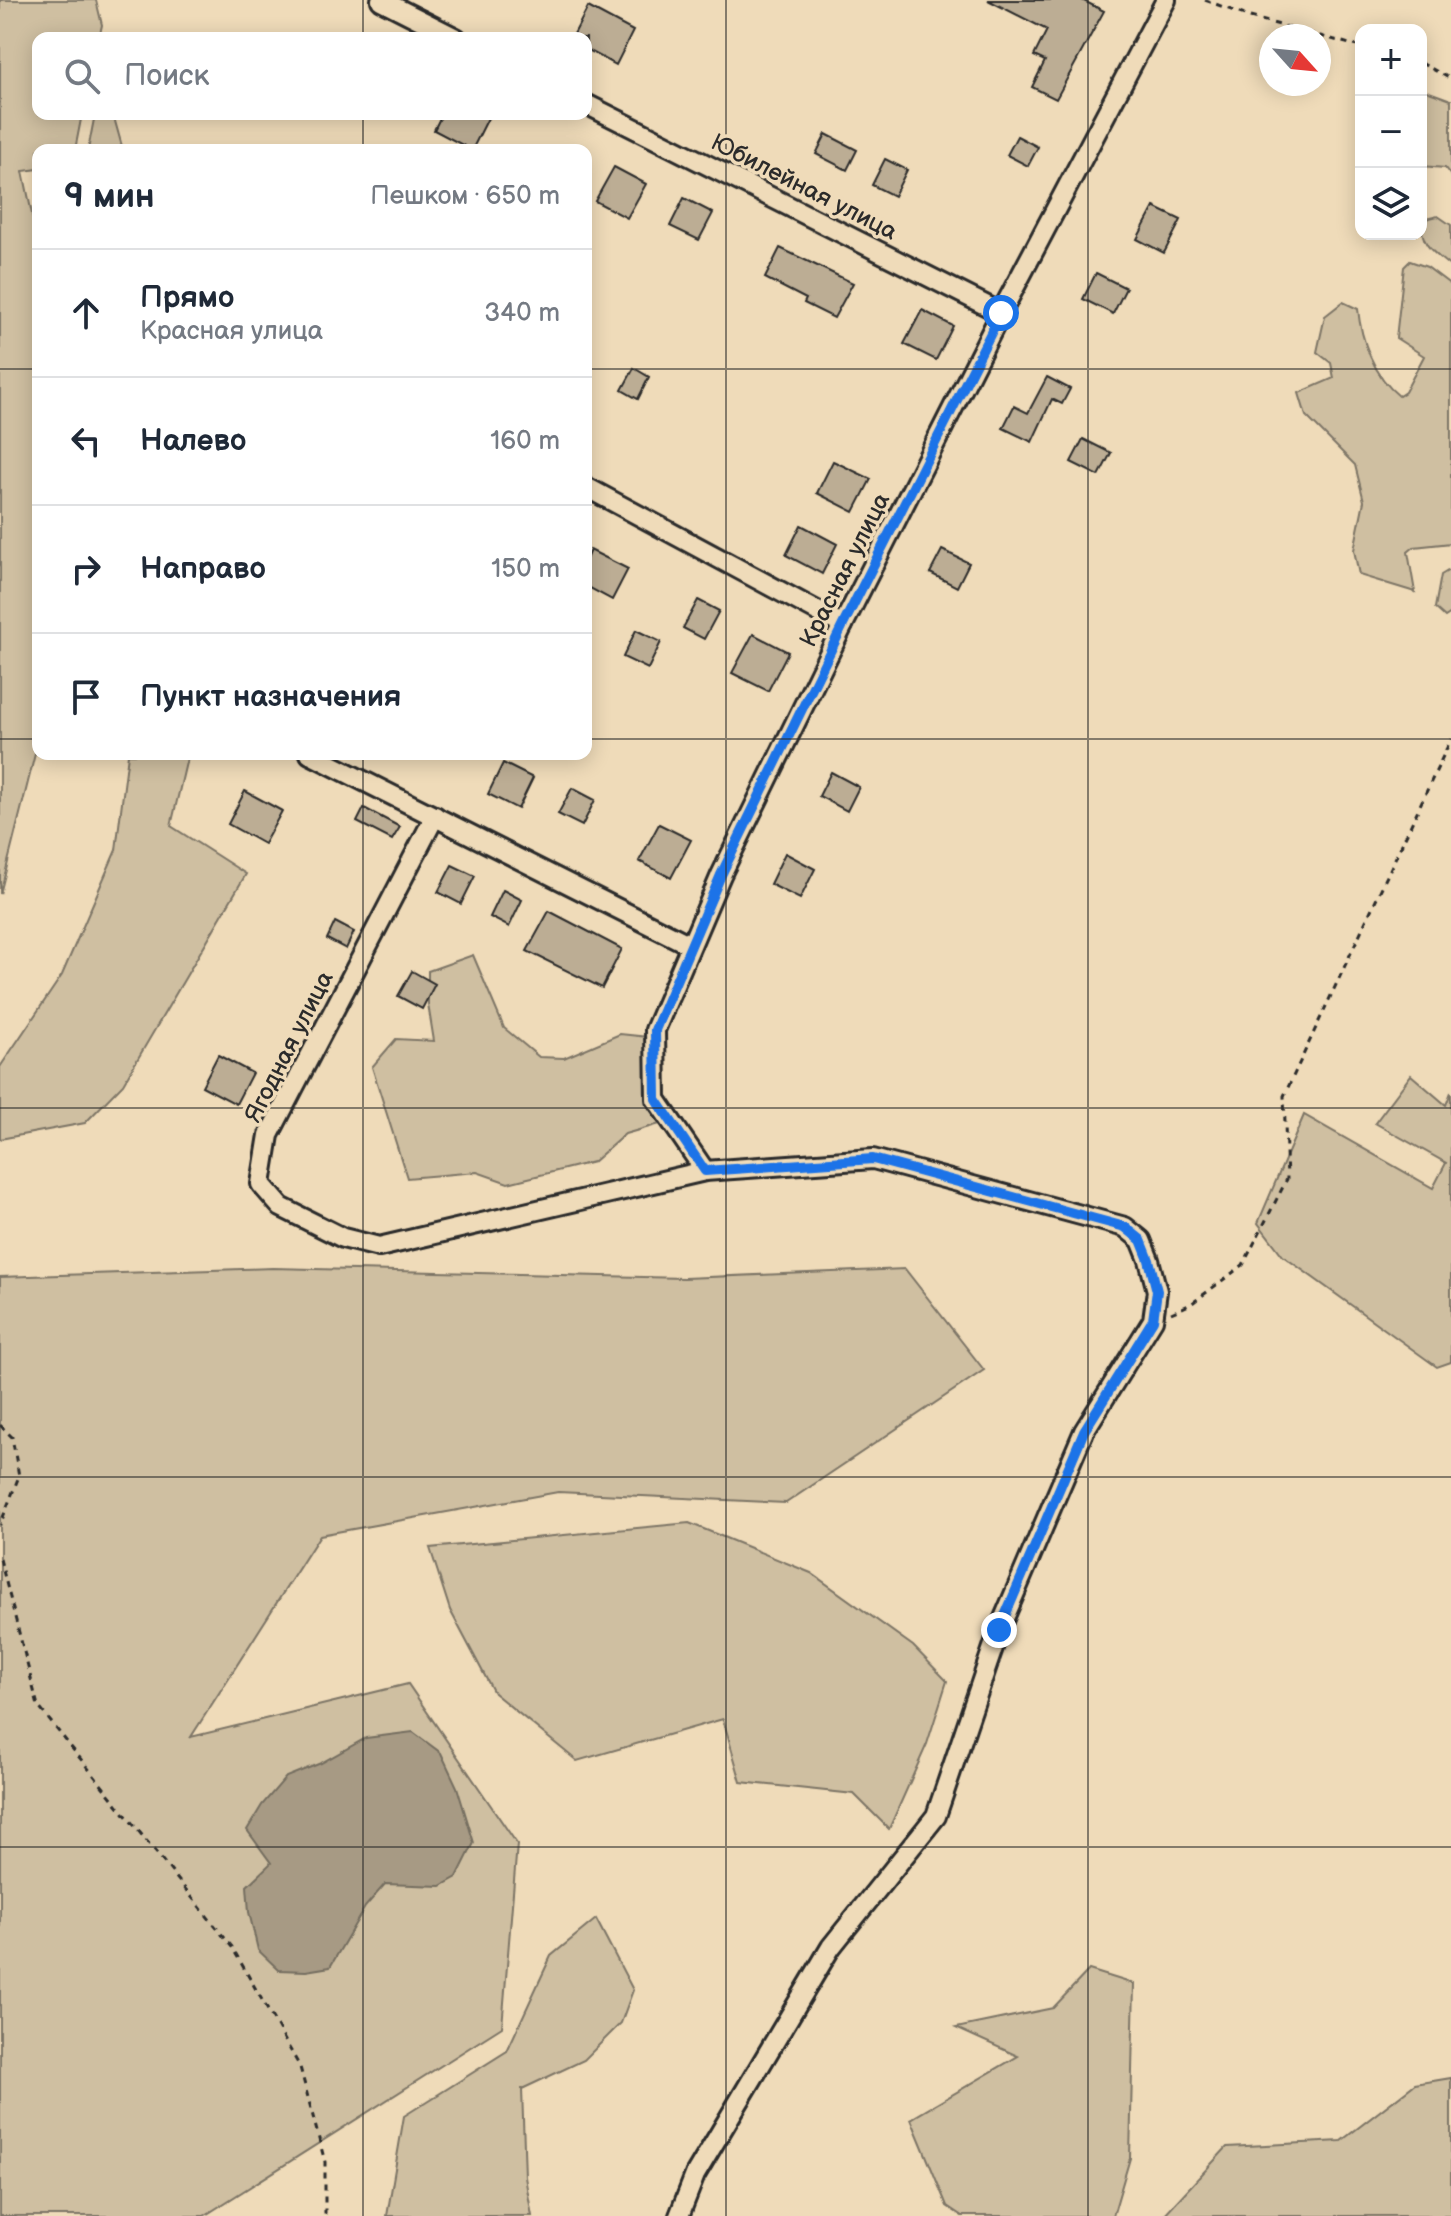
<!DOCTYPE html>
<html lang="ru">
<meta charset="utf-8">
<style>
:root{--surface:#fff;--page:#f2f2f3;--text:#1f2937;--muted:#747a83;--line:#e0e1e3}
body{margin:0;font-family:"Balsamiq Sans",sans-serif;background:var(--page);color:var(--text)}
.controls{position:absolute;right:24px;top:24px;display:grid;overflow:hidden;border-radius:16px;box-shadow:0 4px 20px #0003}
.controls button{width:72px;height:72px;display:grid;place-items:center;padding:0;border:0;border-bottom:2px solid var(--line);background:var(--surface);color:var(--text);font:40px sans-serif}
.compass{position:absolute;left:1259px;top:24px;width:72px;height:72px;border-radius:50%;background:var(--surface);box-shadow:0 4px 20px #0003;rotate:117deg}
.stop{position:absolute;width:24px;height:24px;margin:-18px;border:6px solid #1a73e8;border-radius:50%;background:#fff}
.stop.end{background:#1a73e8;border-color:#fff;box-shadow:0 2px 8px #0008}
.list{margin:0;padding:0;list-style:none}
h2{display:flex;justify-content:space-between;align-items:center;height:104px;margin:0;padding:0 32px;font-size:34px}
h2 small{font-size:26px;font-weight:400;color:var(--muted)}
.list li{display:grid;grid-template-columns:52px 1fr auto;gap:24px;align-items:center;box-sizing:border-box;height:128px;padding:0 32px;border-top:2px solid var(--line)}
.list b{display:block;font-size:30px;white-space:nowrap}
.list p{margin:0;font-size:26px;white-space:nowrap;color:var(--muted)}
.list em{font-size:26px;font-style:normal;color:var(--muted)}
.icon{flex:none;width:44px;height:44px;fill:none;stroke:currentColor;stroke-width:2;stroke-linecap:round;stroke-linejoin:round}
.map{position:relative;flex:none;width:1451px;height:2216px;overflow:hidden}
.search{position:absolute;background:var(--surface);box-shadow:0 4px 20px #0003;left:32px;top:32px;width:560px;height:88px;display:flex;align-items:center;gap:20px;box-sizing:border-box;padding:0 28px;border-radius:16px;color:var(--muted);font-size:30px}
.panel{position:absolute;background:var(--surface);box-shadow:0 4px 20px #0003;left:32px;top:144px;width:560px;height:616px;border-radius:16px}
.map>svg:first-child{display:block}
.green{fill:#cfbfa1;stroke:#7d7566;stroke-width:2}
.water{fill:#a79a84;stroke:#756e60;stroke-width:2}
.building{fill:#bcad94;stroke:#2b2b2b;stroke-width:2}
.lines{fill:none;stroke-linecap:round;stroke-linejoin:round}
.minor-casing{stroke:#2b2b2b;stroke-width:24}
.path{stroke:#2b2b2b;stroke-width:3;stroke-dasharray:6 6;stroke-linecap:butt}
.minor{stroke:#efdbb9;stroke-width:18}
.route{stroke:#1a73e8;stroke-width:10}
.grid{fill:none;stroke:#2b2b2b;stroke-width:2;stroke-opacity:0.55}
.labels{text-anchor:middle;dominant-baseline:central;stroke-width:7;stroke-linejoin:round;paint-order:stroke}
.street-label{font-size:24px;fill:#2b2b2b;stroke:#efdbb9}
</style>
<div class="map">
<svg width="1451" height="2216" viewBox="0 0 1451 2216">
<rect width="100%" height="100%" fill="#efdbb9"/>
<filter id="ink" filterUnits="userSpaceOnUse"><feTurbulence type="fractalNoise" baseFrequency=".0125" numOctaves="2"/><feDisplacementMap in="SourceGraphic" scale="16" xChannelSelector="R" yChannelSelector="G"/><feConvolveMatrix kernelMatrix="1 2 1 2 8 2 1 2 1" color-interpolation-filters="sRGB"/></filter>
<g filter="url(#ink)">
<g class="green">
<path d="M0,0H96L102,25L99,38H38V114H82L75,150H38V169L23,171L38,243V742L0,894Z"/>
<path d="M1421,89L1451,100V176L1445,168L1421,166Z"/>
<path d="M95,114H113L123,150H88Z"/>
<path d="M1438,216L1451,225V267C1432,251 1421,246 1421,220Z"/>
<path d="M1410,261L1427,267L1451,285V543L1414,547L1408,552L1415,592L1359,575L1354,550L1364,501L1355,465L1306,416L1299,393L1334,378L1331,363L1317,352L1325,316L1343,302L1358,309C1361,340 1374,376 1399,396L1405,392L1424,356L1396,338L1404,267Z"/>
<path d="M1451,569V613L1445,617L1435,608L1441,575Z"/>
<path d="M128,754H188L171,826L246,874L123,1084L85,1123L0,1139V1067L62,975L116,850Z"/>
<path d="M473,955L504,1028L539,1057L564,1058L620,1034L648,1037L667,1122L625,1134L593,1162L508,1183L477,1172L407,1178L372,1067L396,1039L434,1041L428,1004V971Z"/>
<path d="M1411,1075L1446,1105L1451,1092V1362L1437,1367L1283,1256L1258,1223L1304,1115L1433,1188L1446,1163L1375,1123Z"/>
<path d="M273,1268L684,1278L905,1269L984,1370L786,1503L558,1492L320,1535L191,1737L408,1684L517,1844L502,2027L204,2216H0V1277Z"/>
<path d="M689,1523L811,1573L913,1646L947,1681L927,1744L889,1829L854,1794L741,1782L723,1719L577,1761L494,1693L450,1610L430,1548Z"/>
<path d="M596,1919L633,1990L621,2023L584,2060L522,2089L525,2177L532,2216H387L404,2116L507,2051L551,1956Z"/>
<path d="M1089,1970L1134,1984L1130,2158L1113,2216H962L947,2206L911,2119L1018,2056L956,2028L1053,2008Z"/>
<path d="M1451,2078V2216H1163L1227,2147L1341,2141L1415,2084Z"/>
</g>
<path class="water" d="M413,1732L441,1753L457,1787L474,1843L457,1877L441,1886L385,1884L365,1907L330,1967L306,1971L279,1970L258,1950L249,1912L247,1886L271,1863L247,1830L262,1805L286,1777L321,1763L366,1738Z"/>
<g class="building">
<path d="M988,0H1082L1104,11L1056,99L1032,87L1045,61L1034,56L1047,30Z"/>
<path d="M588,7L633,31L616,65L586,49V38H572Z"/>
<path d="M442,114H490L472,150L434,130Z"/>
<path d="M826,134L857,150L847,170L816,154Z"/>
<path d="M1017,136L1038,147L1028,166L1007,155Z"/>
<path d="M885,159L907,170L894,196L872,185Z"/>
<path d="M614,167L646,184L627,218L595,201Z"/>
<path d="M684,198L713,213L699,240L670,226Z"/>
<path d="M1154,207L1181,220L1164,253L1137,239Z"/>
<path d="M780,248L853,283L834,318L804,303L806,299L765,278Z"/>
<path d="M1096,273L1126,288L1113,314L1083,299Z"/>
<path d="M922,310L953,326L936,360L904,344Z"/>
<path d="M634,368L649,377L638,399L622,390Z"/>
<path d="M1047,377L1070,389L1062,404L1052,399L1032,442L1003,428L1014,406L1028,413Z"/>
<path d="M1083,439L1111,453L1099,476L1071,462Z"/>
<path d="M833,461L871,479L854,512L817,493Z"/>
<path d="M801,525L837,544L822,574L786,555Z"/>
<path d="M590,550L628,569L612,600L586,586V559Z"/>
<path d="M942,550L969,563L957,587L930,573Z"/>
<path d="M698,600L719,611L704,639L683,628Z"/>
<path d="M636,630L661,642L648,669L623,657Z"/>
<path d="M753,634L788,652L768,691L732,673Z"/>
<path d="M503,763L533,778L518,809L488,794Z"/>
<path d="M831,772L859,787L847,811L819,796Z"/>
<path d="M572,788L595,800L582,826L558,814Z"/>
<path d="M245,791L282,811L264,844L228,824Z"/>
<path d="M364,808L400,827L392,840L357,822Z"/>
<path d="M659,824L691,840L671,878L639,861Z"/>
<path d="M785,853L815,869L800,899L770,884Z"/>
<path d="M452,865L475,876L461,904L438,892Z"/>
<path d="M503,890L522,900L509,927L490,917Z"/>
<path d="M549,911L622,949L602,988L527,951Z"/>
<path d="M335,922L354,932L346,949L327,939Z"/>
<path d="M412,971L435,984L422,1009L398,996Z"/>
<path d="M218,1055L252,1073L236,1104L202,1086Z"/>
</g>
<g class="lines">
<g class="minor-casing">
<g id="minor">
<path d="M381,0L456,38"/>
<path d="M586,104L1001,313"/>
<path d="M586,487L843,625"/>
<path d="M310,754L690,945"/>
<path d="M435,816L269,1135L261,1184L281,1207L343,1238L379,1247L705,1171L873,1159L1125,1227L1141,1240L1149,1260L1157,1291L1153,1320L1084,1431L999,1630L936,1816L831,1947L695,2175L679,2216"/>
<path d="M705,1171L656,1099L655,1030L721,875L843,625L1001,313L1166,0"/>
</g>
</g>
<g class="path">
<path d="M1205,0L1250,17L1361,47"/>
<path d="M1421,63L1451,79"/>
<path d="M1171,1313L1191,1304L1243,1265L1287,1179L1284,1096L1451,739"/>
<path d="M0,1425L12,1437L19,1476L0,1525"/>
<path d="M0,1559L38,1706L232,1947L300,2067L325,2162V2216"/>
</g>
<use href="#minor" class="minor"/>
</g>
</g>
<g class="lines" filter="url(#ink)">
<path class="route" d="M999,1630L1084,1431L1153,1320L1157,1291L1149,1260L1141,1240L1125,1227L873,1159L705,1171L656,1099L655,1030L721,875L843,625L1001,313"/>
</g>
<path class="grid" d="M363,0V38M726,0V2216M1088,0V2216M363,114V150M0,369H38M586,369H1451M0,739H38M586,739H1451M363,754V2216M0,1108H1451M0,1477H1451M0,1847H1451"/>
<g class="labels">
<g class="street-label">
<text transform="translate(804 187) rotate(27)">Юбилейная улица</text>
<text transform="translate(845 570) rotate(-63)">Красная улица</text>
<text transform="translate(289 1047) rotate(-63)">Ягодная улица</text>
</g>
</g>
</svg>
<div class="controls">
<button>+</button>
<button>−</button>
<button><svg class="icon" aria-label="layers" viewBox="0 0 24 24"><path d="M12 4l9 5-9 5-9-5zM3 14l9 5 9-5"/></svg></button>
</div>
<svg class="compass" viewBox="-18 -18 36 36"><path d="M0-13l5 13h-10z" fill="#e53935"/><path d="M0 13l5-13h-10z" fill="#747a83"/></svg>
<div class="stop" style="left:1001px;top:313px"></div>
<div class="stop end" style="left:999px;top:1630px"></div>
<div class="search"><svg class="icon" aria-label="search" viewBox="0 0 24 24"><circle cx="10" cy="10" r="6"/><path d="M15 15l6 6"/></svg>Поиск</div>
<section class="panel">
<h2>9 мин<small>Пешком · 650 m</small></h2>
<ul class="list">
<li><svg class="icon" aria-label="ahead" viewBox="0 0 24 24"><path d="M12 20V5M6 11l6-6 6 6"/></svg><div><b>Прямо</b><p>Красная улица</p></div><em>340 m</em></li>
<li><svg class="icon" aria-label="left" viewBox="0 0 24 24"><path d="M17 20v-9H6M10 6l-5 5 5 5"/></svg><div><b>Налево</b></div><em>160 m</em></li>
<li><svg class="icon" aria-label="right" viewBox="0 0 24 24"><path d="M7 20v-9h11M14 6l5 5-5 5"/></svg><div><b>Направо</b></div><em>150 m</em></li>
<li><svg class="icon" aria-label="arrive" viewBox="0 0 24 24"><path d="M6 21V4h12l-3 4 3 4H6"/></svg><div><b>Пункт назначения</b></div></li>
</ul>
</section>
</div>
